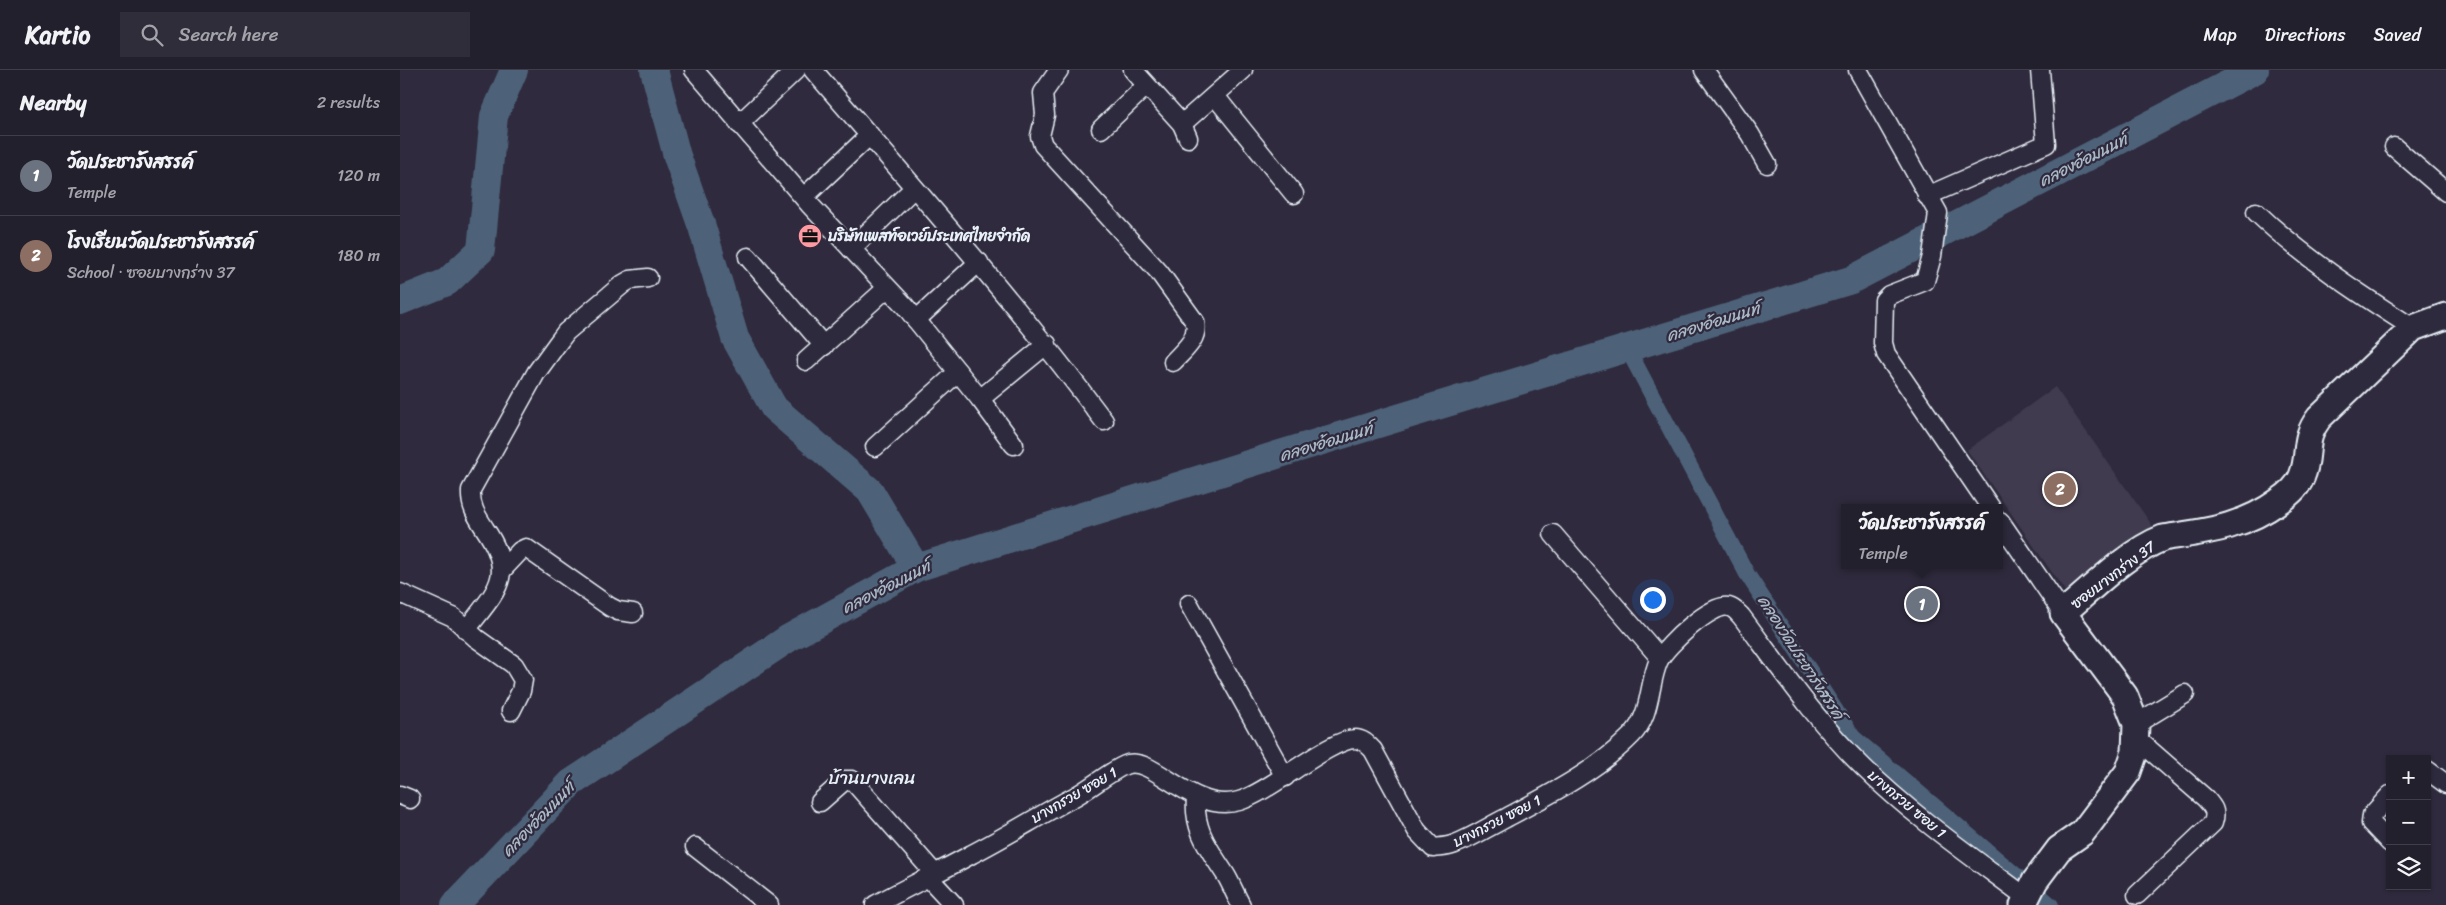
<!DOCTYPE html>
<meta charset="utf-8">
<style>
:root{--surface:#23202e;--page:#2f2d3a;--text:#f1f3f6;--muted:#a3a3aa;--line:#403e4a;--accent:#b45309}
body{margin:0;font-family:Sriracha,"Playpen Sans Thai",sans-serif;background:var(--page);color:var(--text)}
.controls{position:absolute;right:15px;bottom:15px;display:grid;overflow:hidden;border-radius:0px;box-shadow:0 1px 4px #0004}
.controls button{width:45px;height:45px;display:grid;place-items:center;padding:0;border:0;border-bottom:1px solid var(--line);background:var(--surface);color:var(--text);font:25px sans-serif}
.you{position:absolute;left:1252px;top:529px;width:18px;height:18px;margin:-12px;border:4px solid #fff;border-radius:50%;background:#1a73e8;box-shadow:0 0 0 8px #1a73e833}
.badge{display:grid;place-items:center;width:32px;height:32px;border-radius:50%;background:var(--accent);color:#fff;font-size:16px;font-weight:700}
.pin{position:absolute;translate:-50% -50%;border:2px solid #fff;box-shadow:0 1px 5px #0006}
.popup{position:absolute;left:1441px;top:434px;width:162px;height:65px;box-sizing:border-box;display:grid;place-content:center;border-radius:0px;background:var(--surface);filter:drop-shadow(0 1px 4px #0005);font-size:16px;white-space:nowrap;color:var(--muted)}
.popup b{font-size:19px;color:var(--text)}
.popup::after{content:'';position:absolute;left:50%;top:100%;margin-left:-10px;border:10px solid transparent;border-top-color:var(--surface)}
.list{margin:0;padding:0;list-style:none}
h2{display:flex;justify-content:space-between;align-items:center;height:65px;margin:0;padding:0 20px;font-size:21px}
h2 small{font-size:16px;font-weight:400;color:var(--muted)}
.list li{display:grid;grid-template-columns:32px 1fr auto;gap:15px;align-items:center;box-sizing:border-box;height:80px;padding:0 20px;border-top:1px solid var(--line)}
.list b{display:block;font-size:19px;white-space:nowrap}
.list p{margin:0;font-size:16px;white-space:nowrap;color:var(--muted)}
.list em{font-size:16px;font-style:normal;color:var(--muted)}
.icon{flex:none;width:28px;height:28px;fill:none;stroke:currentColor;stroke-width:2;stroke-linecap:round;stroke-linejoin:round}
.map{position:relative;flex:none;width:2046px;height:835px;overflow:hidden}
header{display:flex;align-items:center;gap:30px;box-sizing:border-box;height:70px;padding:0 25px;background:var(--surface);border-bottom:1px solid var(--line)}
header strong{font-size:24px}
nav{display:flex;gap:28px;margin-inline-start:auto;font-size:18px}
.search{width:350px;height:45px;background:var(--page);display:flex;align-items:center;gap:12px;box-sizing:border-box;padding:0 18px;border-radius:0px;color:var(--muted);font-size:19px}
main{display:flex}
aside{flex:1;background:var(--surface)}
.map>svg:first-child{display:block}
.built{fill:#403b50}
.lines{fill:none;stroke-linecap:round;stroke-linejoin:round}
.canal{stroke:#4e6279;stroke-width:16}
.river{stroke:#4e6279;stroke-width:28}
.street-casing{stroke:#e8f1f8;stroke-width:21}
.secondary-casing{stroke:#e8f1f8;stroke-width:29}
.street{stroke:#2f2a3d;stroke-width:18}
.secondary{stroke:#2f2a3d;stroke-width:25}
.labels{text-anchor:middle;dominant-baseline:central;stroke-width:4.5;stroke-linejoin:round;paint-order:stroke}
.poi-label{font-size:15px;font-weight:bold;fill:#e8f1f8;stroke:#2f2a3d;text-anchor:start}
.street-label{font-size:15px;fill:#e8f1f8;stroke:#2f2a3d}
.water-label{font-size:16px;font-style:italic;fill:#aab8c5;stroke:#2f2a3d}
.quarter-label{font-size:18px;fill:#e8f1f8;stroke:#2f2a3d}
</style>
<header>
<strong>Kartio</strong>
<div class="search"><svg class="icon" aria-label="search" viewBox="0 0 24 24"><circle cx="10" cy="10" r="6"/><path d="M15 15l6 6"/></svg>Search here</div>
<nav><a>Map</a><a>Directions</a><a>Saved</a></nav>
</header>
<main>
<aside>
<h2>Nearby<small>2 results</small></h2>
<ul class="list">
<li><span class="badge" style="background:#6b7280">1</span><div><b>วัดประชารังสรรค์</b><p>Temple</p></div><em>120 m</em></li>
<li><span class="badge" style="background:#8d6e63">2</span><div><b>โรงเรียนวัดประชารังสรรค์</b><p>School · ซอยบางกร่าง 37</p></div><em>180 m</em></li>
</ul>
</aside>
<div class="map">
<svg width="2046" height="835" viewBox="0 0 2046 835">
<rect width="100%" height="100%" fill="#2f2a3d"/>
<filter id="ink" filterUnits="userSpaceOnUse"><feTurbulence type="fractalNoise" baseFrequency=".02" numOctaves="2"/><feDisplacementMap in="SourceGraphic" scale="10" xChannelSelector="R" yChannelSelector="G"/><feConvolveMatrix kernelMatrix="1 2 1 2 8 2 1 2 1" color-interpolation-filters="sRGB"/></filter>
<g filter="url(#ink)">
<path class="built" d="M1655,317L1754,458L1665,521L1567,380Z"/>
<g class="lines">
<path class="canal" d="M1227,278L1347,504L1453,667L1651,835"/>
<g class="river">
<path d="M254,0L277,86L302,157L335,268L374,338L470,421L516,498"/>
<path d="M0,231L47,212L81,180L94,46L114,0"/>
<path d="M55,835L171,713L389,568L516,498L896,379L1451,210L1855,0"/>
</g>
<g class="street-casing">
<g id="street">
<path d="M294,0L409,134L505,236L580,329L614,375"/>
<path d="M413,0C512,115 613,229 704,351"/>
<path d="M659,0L643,23L645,45L640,66L643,75L759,202L795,252C799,269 784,280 773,292"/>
<path d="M733,0L782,54L788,68"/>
<path d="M1304,0L1350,64L1367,94"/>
<path d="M1458,0L1538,143L1532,186L1525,211L1489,225L1484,230L1483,273L1486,284L1591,438"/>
<path d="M815,26L894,124"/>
<path d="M339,54L396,0"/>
<path d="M782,54L843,0"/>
<path d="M701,59L746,16"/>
<path d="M1994,77L2046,122"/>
<path d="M1527,126L1646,74L1640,0"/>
<path d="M404,127L470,65"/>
<path d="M1856,142C1903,187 1958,223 2013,258"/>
<path d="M451,179L514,118"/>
<path d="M348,187L424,276"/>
<path d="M516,250L579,192"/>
<path d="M406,291L487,218"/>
<path d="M580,329L647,274"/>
<path d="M475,377L558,302"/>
<path d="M1600,451L1663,543"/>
<path d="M1153,464L1260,588"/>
<path d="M103,499L120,481L126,478L210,537L218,541L233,543"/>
<path d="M0,523L53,547L76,568L114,595L123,610L121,621L111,641"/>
<path d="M789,534L885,707"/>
<path d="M66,560C96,521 117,506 85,459C76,445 70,436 71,420L136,303L157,274L166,262L223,214L230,210L248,208"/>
<path d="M1736,654L1785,624"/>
<path d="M1736,668L1805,728C1813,737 1817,741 1813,753L1737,825"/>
<path d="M2027,700L2046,714"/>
<path d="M0,725L10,729"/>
<path d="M1990,725L1972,745L1971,753L1990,773"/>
<path d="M796,727C793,761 810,780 827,807C832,816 836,826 841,835"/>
<path d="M420,732L445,710H452L535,804"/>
<path d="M295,777L369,835"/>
<path d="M528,807L554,835"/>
<path d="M475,835C507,817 540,802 572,784C607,766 640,745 674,727C691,718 709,702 725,695C752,683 792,745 839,731C870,722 930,669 955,669C963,669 968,675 973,680L1017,761L1033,778C1040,777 1048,777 1055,774C1071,768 1087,758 1102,750C1147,726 1197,701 1232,665C1252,644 1248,614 1259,590C1266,576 1312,532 1329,537C1334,538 1338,543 1341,546C1380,598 1417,652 1463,697C1513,746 1571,786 1627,828"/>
</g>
</g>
<g class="secondary-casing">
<path id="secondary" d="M1623,835L1635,811L1659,779L1682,763L1689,754L1728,702L1735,682L1736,654L1725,626L1663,543C1691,519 1729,481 1763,468C1807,461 1842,458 1879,431C1888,425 1898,417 1902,406C1911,384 1902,370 1919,348L2007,264L2013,258L2046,246"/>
</g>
<use href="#street" class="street"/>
<use href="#secondary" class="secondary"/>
</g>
</g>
<defs>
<g id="office-disc" transform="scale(1.25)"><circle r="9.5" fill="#ff9aa2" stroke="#2f2a3d"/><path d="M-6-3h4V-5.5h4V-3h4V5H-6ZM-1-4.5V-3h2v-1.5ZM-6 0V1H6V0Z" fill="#111"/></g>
</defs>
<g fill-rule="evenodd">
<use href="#office-disc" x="410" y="166"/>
</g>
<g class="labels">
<g class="poi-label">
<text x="428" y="166">บริษัทเพสท์อเวย์ประเทศไทยจำกัด</text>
</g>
<g class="street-label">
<text transform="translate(1713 505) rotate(-37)">ซอยบางกร่าง 37</text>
<text transform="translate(674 725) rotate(-30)">บางกรวย ซอย 1</text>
<text transform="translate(1507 734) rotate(40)">บางกรวย ซอย 1</text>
<text transform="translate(1097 751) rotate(-27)">บางกรวย ซอย 1</text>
</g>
<g class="water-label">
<text transform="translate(1683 90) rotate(-27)">คลองอ้อมนนท์</text>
<text transform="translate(1313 252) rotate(-17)">คลองอ้อมนนท์</text>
<text transform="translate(926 372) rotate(-17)">คลองอ้อมนนท์</text>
<text transform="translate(486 517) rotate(-27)">คลองอ้อมนนท์</text>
<text transform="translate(1401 587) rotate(57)">คลองวัดประชารังสรรค์</text>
<text transform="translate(138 749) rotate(-46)">คลองอ้อมนนท์</text>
</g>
<g class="quarter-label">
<text x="472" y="708">บ้านบางเลน</text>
</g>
</g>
</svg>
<div class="controls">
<button>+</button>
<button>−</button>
<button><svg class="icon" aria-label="layers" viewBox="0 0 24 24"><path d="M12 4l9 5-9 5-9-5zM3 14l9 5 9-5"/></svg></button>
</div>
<div class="you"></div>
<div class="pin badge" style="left:1522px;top:534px;background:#6b7280">1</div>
<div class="popup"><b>วัดประชารังสรรค์</b>Temple</div>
<div class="pin badge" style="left:1660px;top:419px;background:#8d6e63">2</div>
</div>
</main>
